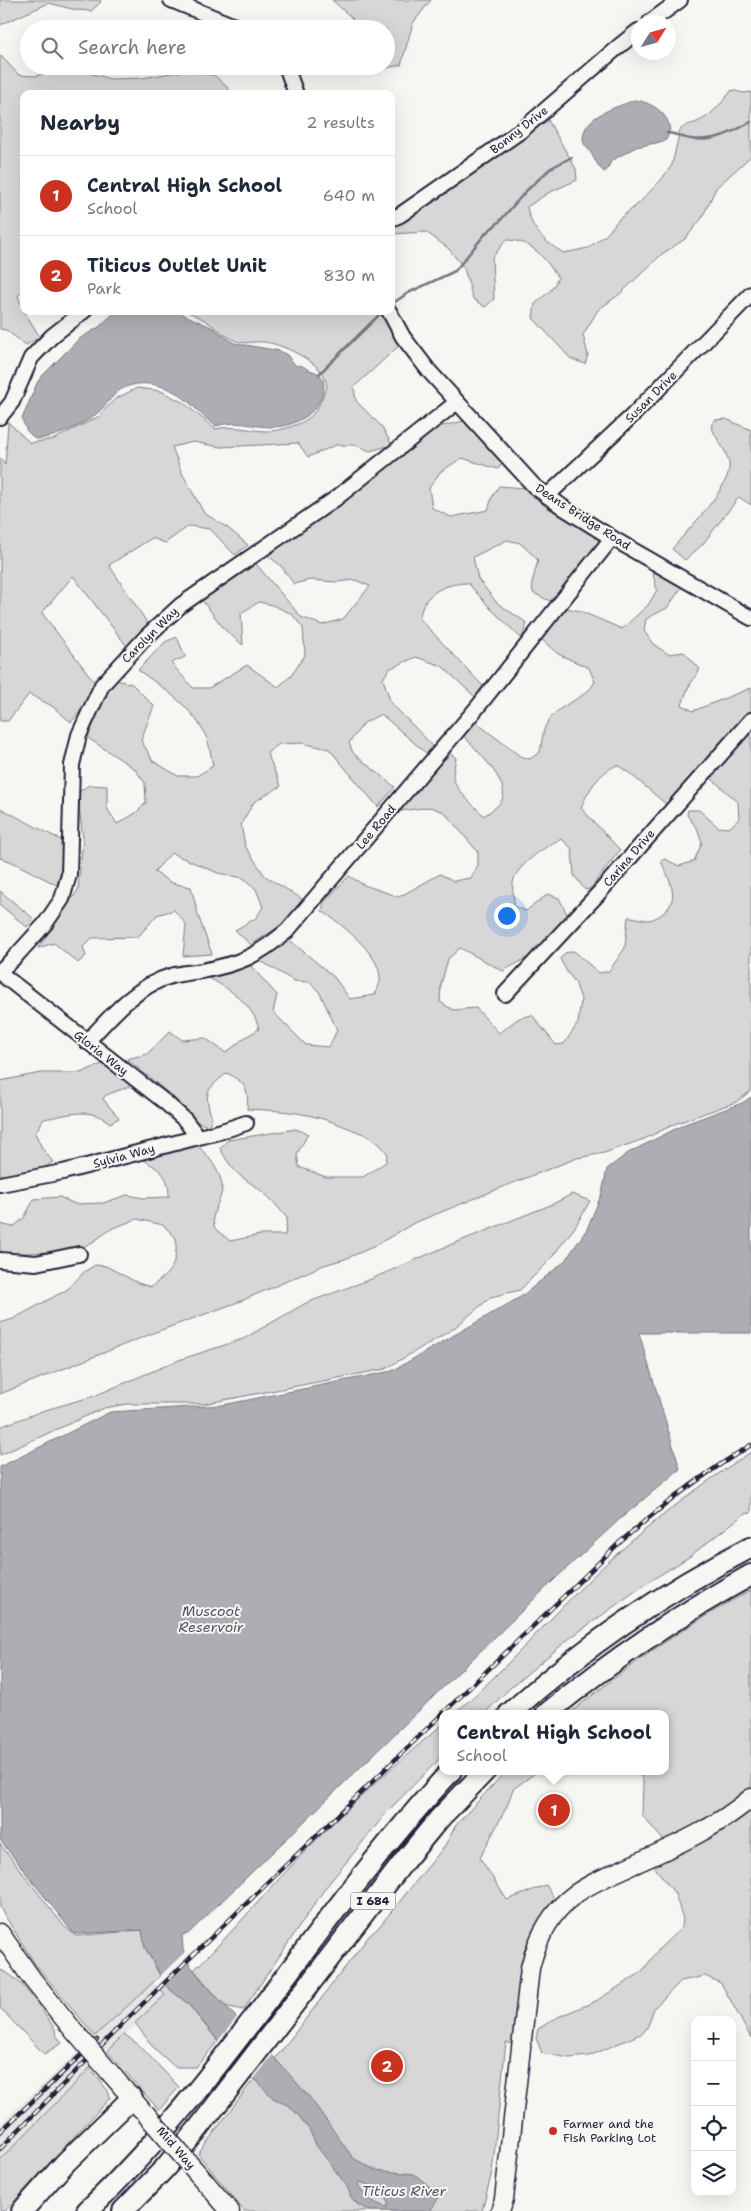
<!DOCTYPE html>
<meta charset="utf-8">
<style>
:root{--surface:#fff;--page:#f2f2f3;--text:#1f2937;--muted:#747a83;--line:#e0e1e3;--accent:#c8321e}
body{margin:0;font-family:"Shantell Sans",sans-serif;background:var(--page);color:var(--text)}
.controls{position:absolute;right:15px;bottom:15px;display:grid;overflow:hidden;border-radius:10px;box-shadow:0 5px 20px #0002}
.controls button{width:45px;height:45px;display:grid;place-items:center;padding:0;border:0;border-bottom:1px solid var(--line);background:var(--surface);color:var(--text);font:25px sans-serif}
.compass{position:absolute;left:631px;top:15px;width:45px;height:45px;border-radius:50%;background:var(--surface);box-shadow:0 5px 20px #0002;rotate:53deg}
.you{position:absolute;left:506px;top:915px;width:18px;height:18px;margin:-12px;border:4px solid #fff;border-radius:50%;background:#1a73e8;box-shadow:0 0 0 8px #1a73e833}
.badge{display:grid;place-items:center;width:32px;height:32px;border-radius:50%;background:var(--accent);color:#fff;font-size:16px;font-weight:700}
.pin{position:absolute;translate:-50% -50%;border:2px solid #fff;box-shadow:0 1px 5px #0006}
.popup{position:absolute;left:439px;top:1710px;width:230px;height:65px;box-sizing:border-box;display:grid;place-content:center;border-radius:10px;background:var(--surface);filter:drop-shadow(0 1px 4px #0005);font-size:16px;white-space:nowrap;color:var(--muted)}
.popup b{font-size:19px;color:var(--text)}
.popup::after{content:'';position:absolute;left:50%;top:100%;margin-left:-10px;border:10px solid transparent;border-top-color:var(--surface)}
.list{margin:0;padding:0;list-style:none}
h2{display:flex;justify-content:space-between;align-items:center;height:65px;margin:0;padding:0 20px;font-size:21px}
h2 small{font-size:16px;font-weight:400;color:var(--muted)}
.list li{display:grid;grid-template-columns:32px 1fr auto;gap:15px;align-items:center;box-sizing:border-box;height:80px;padding:0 20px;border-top:1px solid var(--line)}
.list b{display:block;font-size:19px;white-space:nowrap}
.list p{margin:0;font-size:16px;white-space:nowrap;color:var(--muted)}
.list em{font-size:16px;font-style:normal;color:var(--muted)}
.icon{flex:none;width:28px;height:28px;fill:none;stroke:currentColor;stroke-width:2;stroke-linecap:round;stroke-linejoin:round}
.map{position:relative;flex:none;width:751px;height:2211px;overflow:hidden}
.search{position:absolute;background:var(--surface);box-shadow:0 5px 20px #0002;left:20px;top:20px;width:375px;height:55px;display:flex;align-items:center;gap:12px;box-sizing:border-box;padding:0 18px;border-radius:28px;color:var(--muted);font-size:19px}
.panel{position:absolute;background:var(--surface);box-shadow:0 5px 20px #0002;left:20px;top:90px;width:375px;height:225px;border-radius:10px}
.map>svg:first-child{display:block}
.built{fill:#e6e6e4}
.green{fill:#d7d7d7;stroke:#7c7c89}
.water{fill:#adadb3;stroke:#757583;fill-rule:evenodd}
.pier{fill:#f6f6f2}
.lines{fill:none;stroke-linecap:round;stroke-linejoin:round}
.stream{stroke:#757583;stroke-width:2.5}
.minor-casing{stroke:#22223b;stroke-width:18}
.major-casing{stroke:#22223b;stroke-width:21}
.highway-casing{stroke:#22223b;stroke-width:24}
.minor{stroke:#f6f6f2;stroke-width:14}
.major{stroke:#f6f6f2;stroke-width:18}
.highway{stroke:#f6f6f2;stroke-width:20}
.rail-casing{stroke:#22223b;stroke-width:4.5}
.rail{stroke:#f6f6f2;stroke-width:2.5;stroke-dasharray:8;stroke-linecap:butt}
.major-bridge-casing{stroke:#22223b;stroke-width:21;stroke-linecap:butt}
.major-bridge{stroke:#f6f6f2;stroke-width:18}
.poi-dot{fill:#c8321e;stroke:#f6f6f2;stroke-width:2}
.labels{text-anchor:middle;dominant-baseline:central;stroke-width:4;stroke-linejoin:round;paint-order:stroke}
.shield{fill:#f6f6f2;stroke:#626272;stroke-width:1}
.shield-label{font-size:11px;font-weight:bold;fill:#22223b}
.street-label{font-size:12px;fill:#22223b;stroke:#f6f6f2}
.poi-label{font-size:12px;fill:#22223b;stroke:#f6f6f2;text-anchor:start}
.water-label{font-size:14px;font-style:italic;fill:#535365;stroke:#f6f6f2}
</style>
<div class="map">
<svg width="751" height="2211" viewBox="0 0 751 2211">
<rect width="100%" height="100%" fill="#f6f6f2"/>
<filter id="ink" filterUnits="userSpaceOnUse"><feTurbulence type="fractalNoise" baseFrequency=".02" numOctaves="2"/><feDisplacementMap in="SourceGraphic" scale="10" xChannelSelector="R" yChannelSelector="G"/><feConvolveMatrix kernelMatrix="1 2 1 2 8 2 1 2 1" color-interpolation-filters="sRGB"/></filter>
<g filter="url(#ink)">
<path class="built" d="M153,1982L165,1995L0,2160V2124Z"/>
<g class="green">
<path d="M0,0H100L101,2L91,11L76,10L49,3L0,25Z"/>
<path d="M332,0H431L413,23L401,65L377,70L374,66H386V29H357L352,18Z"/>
<path d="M0,55L19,75L37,76L65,66L110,79L142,78L183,71L214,75L228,88L231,94H24V289L18,296L24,311L40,337L26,345L6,330L0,329Z"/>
<path d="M732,90L743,93L751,92V156L716,188L702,218L685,239L662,254L621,293L598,310L583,335L588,355L585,364L571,359L533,318L535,304L552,289L558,278C545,258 532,240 506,240L492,258L494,299L485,307L473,299L464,268L448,248L426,232L391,234V223L420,210L548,120L576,169L577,180L548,193L527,207C531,229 545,243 564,253L588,248L607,234L618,220L638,204L661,180L672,165L680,130C687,124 689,125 697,122C711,117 723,101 732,90Z"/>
<path d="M184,311H381L401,344L354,387L356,401L382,427L392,445L370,451L355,445H336L308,457L298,443L221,447L193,442L172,447L182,473L204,513L228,528L248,545L235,555L210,529L189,526L165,543L152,538L109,565L148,624L129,649L73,576L42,613L96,684L79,713L71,722L52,706L29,694L8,721H0V458L5,465L8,422L30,443L54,439L98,417L115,399L137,388L161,391L184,403L215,429C233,425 247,430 265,431C277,432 301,425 310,417C318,410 323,396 327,386C326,382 324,375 322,372C310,358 282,344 264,342C254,341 243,345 234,340C215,330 208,318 184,311Z"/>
<path d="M726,419L751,430V505L739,497L702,545L685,560L672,549C686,531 733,486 729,463C726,448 715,439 711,425L715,420Z"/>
<path d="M464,421L502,463L498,469L462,458L440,472L429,488L432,508L451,517L488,510L492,497L499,486L525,488L546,507L605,540L554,603L533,593L532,583L538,560L520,543L507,540L473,557L478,579L497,603L527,623L522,639L490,608L468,583C453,583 434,588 425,602C422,606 421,613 419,618L483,686L475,697L442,666L416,657L389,669L383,679L391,703L433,746L427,754L381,714L364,723L349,743L353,753L395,787L378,807L329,749L301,743L279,744L267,753L281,786L254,802L241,824L245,846L265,876L307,902L281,925L251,945L235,930L256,918L263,907L256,889L243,878L218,873L171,853L154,872L172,883L191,887L199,918L212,954L183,956L186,924L174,910L157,915L138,937L92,938L83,947L86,956L78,963L54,943L38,948L78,890L83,838L77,793L89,785L107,786V808L117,824L136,813L146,803L145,783L135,769L88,738L104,697L116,680L132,684L154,706L141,740L153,761L178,776H197L213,766C211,757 210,747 207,739C195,708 163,688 138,670L165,642L177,637L185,657L171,663L193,688H209L247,665L278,687L291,676L305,655L303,628L292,614L272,605L259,602L241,613L243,645L225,630L201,599L251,558L301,617L322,625L343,619L370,586L355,580L337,582L310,580L294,584L281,566L261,550L339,504L438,427Z"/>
<path d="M652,570L659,572L682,587L667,608L646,619L644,631L653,644L668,654L684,652L700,669L688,688L682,705L693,711L751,688V714L667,805L628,772L617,765C599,773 588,790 581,808L620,850L590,889L585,890L574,875L572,849L562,839C548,844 519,864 514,879C511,887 514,899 515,907L526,911L548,894L559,898L569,918L534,954L503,971L460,948L448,959L441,984L440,1002L453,1010L476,1008L499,1033L519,1018L532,1015L556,1045L564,1044L578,1023L581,999L575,982L567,972L560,959L565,953L574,951L599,973L609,971L625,948L628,917C635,917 640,919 647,920C652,920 658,917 662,914C682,899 669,880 661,861L665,859L679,866L694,861L702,843L698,830L687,815L688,810H699L718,827L729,828L739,819L738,802L711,778L751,731V1091L736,1102L677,1123L644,1139L604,1153L577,1158L503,1187L414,1223L373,1247L345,1259L324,1265L241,1301L156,1332L0,1394V1323L13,1319L68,1289L84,1272L95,1265L106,1266L138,1283L151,1287C172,1271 177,1266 176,1238L163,1225L137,1219L113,1228L91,1243L74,1251L0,1254V1224L13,1227L24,1218L34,1199L60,1197L75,1204L103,1203L127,1195L144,1198L169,1197C169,1174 160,1170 142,1159L191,1142C204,1148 221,1171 222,1186C223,1201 208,1213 215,1228C218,1232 226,1237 230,1241L260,1235H285L287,1218C279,1209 272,1199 263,1192C240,1175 234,1175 220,1148L228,1140L296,1129L308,1134L297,1154L299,1167L326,1177H363L386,1162L387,1153C374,1136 365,1135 346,1127C308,1112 287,1111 247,1109C249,1088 245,1083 227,1073C205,1091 204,1092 212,1119L208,1126L194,1121L173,1097L127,1059L147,1054L170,1031L182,1040L205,1038L226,1053L244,1038L259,1029C253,1003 228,988 207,977L233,971L249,964L277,995L273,1012L306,1045L329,1047L337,1030L320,993L310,982L294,981L259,960L287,938L334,977L350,999L375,995C377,990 381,982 380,977C379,953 340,923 322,911L324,902L349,876L364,885L399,897L440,874L454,881L471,878L478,865V852L444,812L430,807L401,811C413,788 430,770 451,754L456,758C455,763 454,769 453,774C453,789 475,806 484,816C490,811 498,807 502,800C511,782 474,748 463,735L474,721L520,756L530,759L540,752C542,743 542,732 546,725C556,703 585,701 595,682L589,668L558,654L539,637L566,608L580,611L622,629L648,605L657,590Z"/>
<path d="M0,808L61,840L63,861L57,885L10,861L0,858Z"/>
<path d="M0,891L34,919L27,927L0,905Z"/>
<path d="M102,1064L134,1085L106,1095L103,1099L119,1118L110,1123C89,1106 68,1115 44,1119L35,1133L42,1148L53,1162L38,1172L0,1178V1081L41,1073H80Z"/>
<path d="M572,1194L590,1201L575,1227L549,1261L520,1290L491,1297L453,1329L385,1369L203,1404H127L104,1408L0,1455V1427L42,1411L94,1396L179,1360L243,1339L306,1303L371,1279L445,1247L553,1204Z"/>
<path d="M751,1452V1513L744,1514L689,1557L647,1583L570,1638L510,1688L484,1714H454C504,1671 548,1620 595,1574C644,1528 695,1488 751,1452Z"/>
<path d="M751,1590V1787C725,1810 696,1827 664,1841L642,1815L643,1782L639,1771H665V1714H569C626,1667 686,1625 751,1590Z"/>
<path d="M443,1724V1755L387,1812L326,1887L243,2010L225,2006L194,1970C235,1930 271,1886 311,1845C353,1802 397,1763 443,1724Z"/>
<path d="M506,1771H538L513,1789L507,1806L480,1858L507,1900L546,1885L556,1901L514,2045L506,2042L492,2172L482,2211H244L198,2154L250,2084L256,2078L259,2080L369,1936L378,1928L444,1847L456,1825Z"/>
<path d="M751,1808V2038L721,1983L705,1976L681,1981L654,2008L648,2026L643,2033L589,2056L569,2058L542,2053L536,2038L538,2029L558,2017L596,2001L637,1975L644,1969L659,1949L682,1927L683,1919L675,1894L653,1865L715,1836Z"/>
<path d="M0,1844L64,1926L76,1936L142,1930L145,1947L160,1976L95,2036L35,1964L0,1908Z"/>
<path d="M0,1970C21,1976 42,2011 55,2029L56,2035L62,2043L44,2054L0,2008Z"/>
<path d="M165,1985L188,2004L218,2041L196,2067H175L154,2048L135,2023L165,1995L160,1990Z"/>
<path d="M124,2034L139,2045L179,2087L159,2110L107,2051Z"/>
<path d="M90,2068L108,2091L110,2098L5,2211H0V2160Z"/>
</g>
<g class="water">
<path d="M635,100C654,102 680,121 665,141L636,147L611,161L607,170L604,172C597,165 595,160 591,153C588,148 584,146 583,140C582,115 618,107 635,100Z"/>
<path d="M116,311L178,312L213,328L234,343L280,351L287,355L296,366C301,364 304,367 309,370C313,371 317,372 320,375C331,386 316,411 305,417C270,439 248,416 216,426C199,415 189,398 171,390C153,382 132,380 116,393C109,400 103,409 95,415C81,426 52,439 35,439L27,431L22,419L37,383L41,377L79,339L99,327Z"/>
<path d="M751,1097V1333H639L680,1469L620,1519L556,1578L188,1934L182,1935L183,1950L190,1965L204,1983L281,2065L311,2099L353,2158L375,2170L414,2174L430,2187L438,2199L430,2211H369L357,2204L351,2197L347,2186L316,2145L309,2129L298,2115L289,2106L273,2098L216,2038L188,2004L167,1987L145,1947L142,1930L74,1934L0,1840V1467L110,1412L223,1405L392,1371L522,1296L565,1261L587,1229L602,1193L607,1169L628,1153L685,1124L742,1103ZM359,2182C373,2185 380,2191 388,2202L387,2207C373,2204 366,2196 358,2185Z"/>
</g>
<g class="pier">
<path d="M186,1951L191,1961L164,1987L158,1978Z"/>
<path d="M238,2016L274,2053L254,2079L217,2042Z"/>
</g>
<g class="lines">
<g class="stream">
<path d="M667,133C675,133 683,138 691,139C714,142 731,133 751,122"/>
<path d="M393,303L408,293L455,271L486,233L499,222L526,191L551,168L572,157"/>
<path d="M319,374L381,313"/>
</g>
<g class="minor-casing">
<g id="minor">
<path d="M171,0L242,29"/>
<path d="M650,22L680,0"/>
<path d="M286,66L296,94"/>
<path d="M391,219L400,215L522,130L618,47L638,31"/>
<path d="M389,311L403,337L429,371L534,486L564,508L612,538L751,618"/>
<path d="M0,417L12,402L31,358L52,336L84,311"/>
<path d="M547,496L633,415L751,294"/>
<path d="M0,971L15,957L45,924L62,899L69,875L72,765L79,735L102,685L146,637L181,605L335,499L457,402"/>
<path d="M0,973L165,1102L185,1120L197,1136"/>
<path d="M505,994L598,894L751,720"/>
<path d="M87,1042C109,1018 137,985 171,976C180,973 191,973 201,971C240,964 257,956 287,931L476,709L612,538"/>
<path d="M0,1184L63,1172L222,1131L246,1123"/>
<path d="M0,1260L36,1263L79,1254"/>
</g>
</g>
<g class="major-casing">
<g id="major">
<path d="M0,1933L32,1979L74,2031"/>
<path d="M112,2075L141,2109"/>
<path d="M206,2183L230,2211"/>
<path d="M500,2211L504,2199L530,1968C537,1939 550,1913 574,1895C590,1883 610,1875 628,1867C672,1847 715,1829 751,1798"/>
</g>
</g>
<g class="highway-casing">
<g id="highway">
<path d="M509,1714C582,1648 664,1592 751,1547"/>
<path d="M546,1714C611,1661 678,1615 751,1575"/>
<path d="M22,2211L66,2162L132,2098"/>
<path d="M87,2211C226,2079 321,1910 451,1771"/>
<path d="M123,2211L164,2169L197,2130L405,1860L438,1820L485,1771"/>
</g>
</g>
<use href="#minor" class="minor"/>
<use href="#major" class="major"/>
<use href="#highway" class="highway"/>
<g class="rail-casing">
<g id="rail">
<path d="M0,2132L97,2040"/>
<path d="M0,2149L125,2021L618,1544C660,1507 703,1474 751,1445"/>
</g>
</g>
<use href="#rail" class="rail"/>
<g class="major-bridge-casing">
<g id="major-bridge">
<path d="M74,2031L112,2075"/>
<path d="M145,2113L206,2183"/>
</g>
</g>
<use href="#major-bridge" class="major-bridge"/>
</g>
</g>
<circle class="poi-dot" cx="553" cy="2131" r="5"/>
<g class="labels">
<rect class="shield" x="350.5" y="1892.5" width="45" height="17" rx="4"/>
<g class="shield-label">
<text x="373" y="1901">I 684</text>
</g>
<g class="street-label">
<text transform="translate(519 130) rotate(-38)">Bonny Drive</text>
<text transform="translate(651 397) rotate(-45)">Susan Drive</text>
<text transform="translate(583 517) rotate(33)">Deans Bridge Road</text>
<text transform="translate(150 635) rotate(-45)">Carolyn Way</text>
<text transform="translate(376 827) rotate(-50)">Lee Road</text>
<text transform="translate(629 858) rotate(-49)">Carina Drive</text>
<text transform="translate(101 1053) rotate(38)">Gloria Way</text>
<text transform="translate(124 1156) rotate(-15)">Sylvia Way</text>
<text transform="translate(176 2148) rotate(49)">Mid Way</text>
</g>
<g class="poi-label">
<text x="563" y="2124">Farmer and the<tspan x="563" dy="14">Fish Parking Lot</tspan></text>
</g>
<g class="water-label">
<text x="211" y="1611">Muscoot<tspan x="211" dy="16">Reservoir</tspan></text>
<text x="404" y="2191">Titicus River</text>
</g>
</g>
</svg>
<div class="controls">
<button>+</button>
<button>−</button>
<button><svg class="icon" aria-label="locate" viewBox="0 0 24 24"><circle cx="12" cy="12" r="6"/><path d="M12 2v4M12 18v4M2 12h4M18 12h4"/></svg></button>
<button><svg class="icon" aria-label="layers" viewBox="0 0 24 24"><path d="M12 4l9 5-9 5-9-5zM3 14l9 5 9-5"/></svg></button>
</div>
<svg class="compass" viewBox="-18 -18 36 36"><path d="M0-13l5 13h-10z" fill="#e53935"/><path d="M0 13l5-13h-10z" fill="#747a83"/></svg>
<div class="you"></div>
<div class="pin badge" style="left:554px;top:1810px">1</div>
<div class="popup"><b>Central High School</b>School</div>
<div class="pin badge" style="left:387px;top:2066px">2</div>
<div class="search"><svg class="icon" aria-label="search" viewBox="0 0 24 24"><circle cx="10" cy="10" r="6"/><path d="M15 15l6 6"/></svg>Search here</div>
<section class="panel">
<h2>Nearby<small>2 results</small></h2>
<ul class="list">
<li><span class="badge">1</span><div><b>Central High School</b><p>School</p></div><em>640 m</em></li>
<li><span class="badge">2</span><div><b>Titicus Outlet Unit</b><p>Park</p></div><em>830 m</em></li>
</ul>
</section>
</div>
